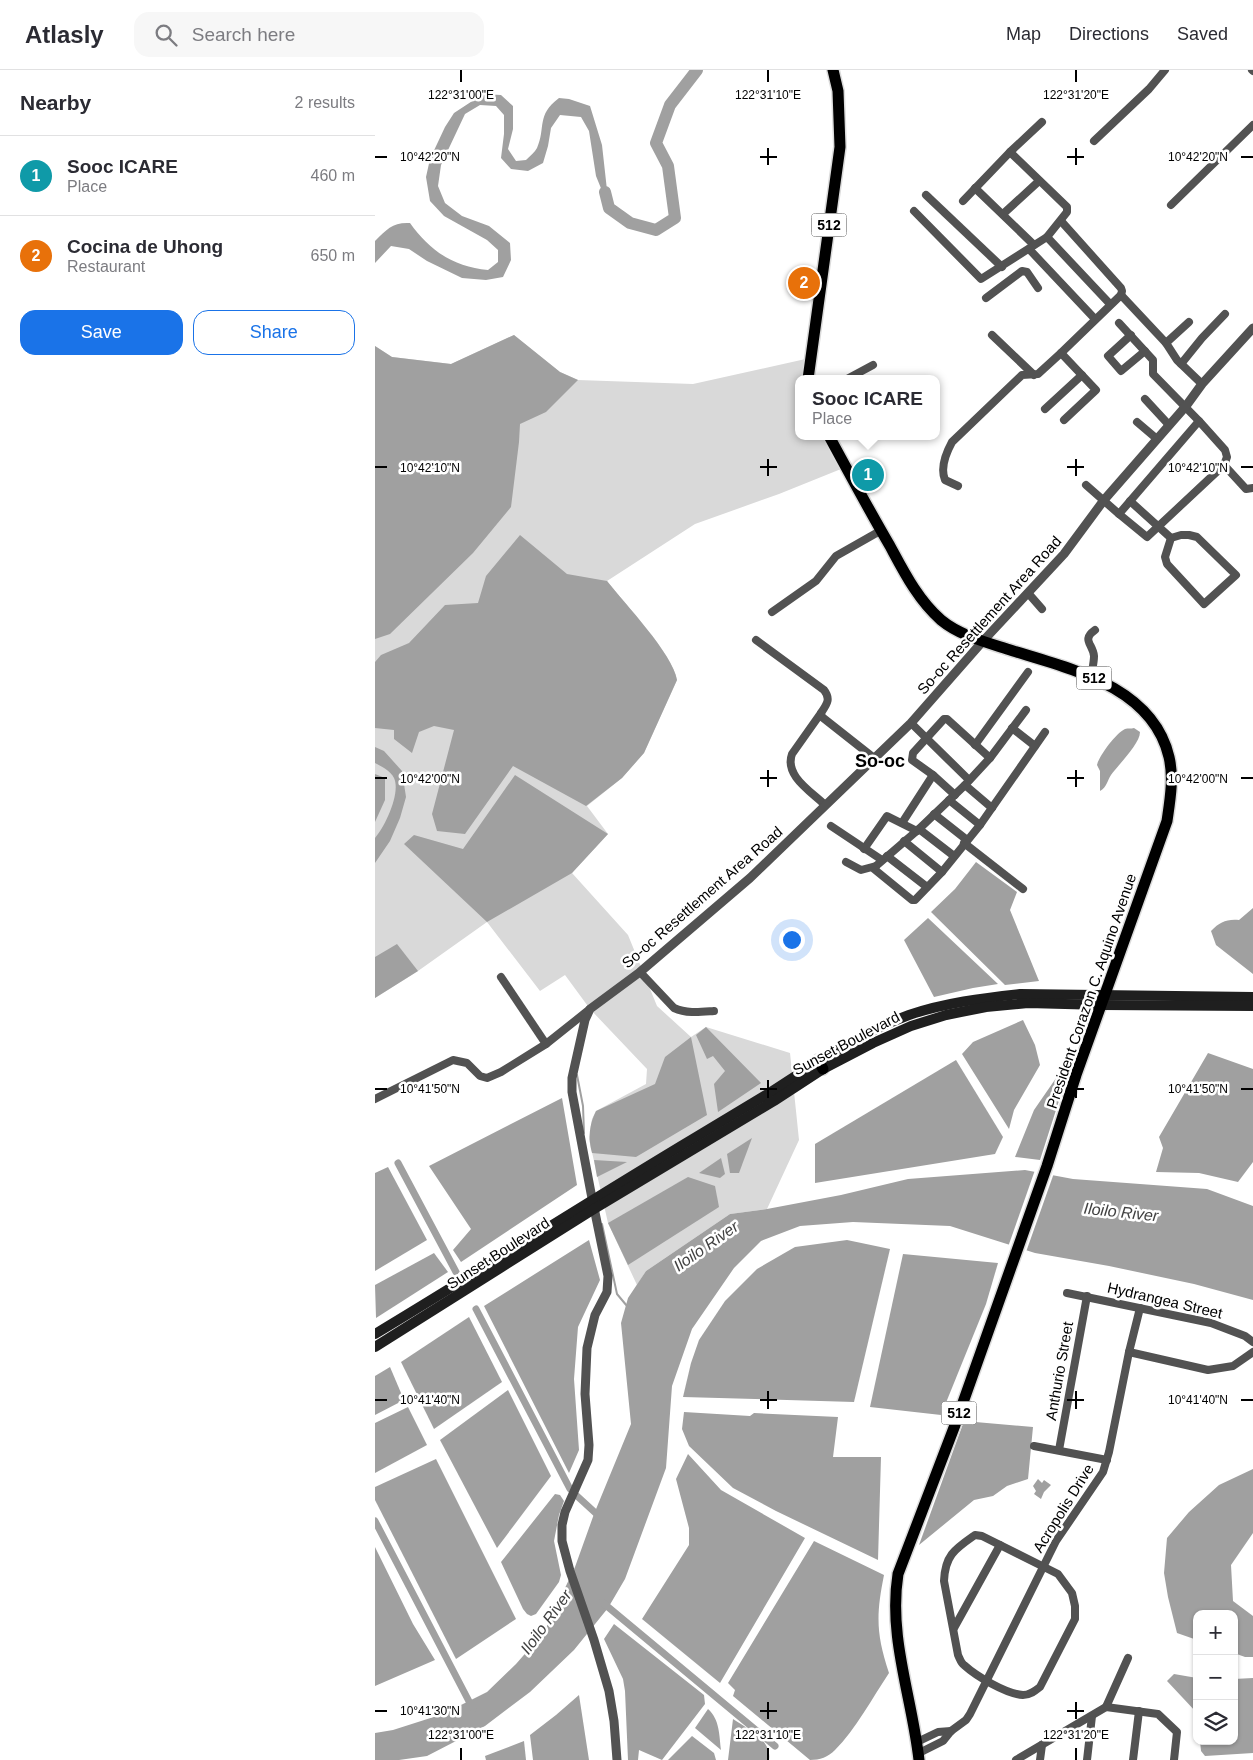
<!DOCTYPE html>
<meta charset="utf-8">
<style>
:root{--surface:#fff;--page:#f7f7f7;--text:#2b2b33;--muted:#7c7c81;--line:#e1e1e2;--accent:#1a73e8}
body{margin:0;font-family:Helvetica,sans-serif;background:var(--page);color:var(--text)}
.controls{position:absolute;right:15px;bottom:15px;display:grid;overflow:hidden;border-radius:10px;box-shadow:0 1px 4px #0004}
.controls button{width:45px;height:45px;display:grid;place-items:center;padding:0;border:0;border-bottom:1px solid var(--line);background:var(--surface);color:var(--text);font:25px sans-serif}
.you{position:absolute;left:416px;top:869px;width:18px;height:18px;margin:-12px;border:4px solid #fff;border-radius:50%;background:#1a73e8;box-shadow:0 0 0 8px #1a73e833}
.badge{display:grid;place-items:center;width:32px;height:32px;border-radius:50%;background:var(--accent);color:#fff;font-size:16px;font-weight:700}
.pin{position:absolute;translate:-50% -50%;border:2px solid #fff;box-shadow:0 1px 5px #0006}
.popup{position:absolute;left:420px;top:305px;width:145px;height:65px;box-sizing:border-box;display:grid;place-content:center;border-radius:10px;background:var(--surface);filter:drop-shadow(0 1px 4px #0005);font-size:16px;white-space:nowrap;color:var(--muted)}
.popup b{font-size:19px;color:var(--text)}
.popup::after{content:'';position:absolute;left:50%;top:100%;margin-left:-10px;border:10px solid transparent;border-top-color:var(--surface)}
.list{margin:0;padding:0;list-style:none}
h2{display:flex;justify-content:space-between;align-items:center;height:65px;margin:0;padding:0 20px;font-size:21px}
h2 small{font-size:16px;font-weight:400;color:var(--muted)}
.list li{display:grid;grid-template-columns:32px 1fr auto;gap:15px;align-items:center;box-sizing:border-box;height:80px;padding:0 20px;border-top:1px solid var(--line)}
.list b{display:block;font-size:19px;white-space:nowrap}
.list p{margin:0;font-size:16px;white-space:nowrap;color:var(--muted)}
.list em{font-size:16px;font-style:normal;color:var(--muted)}
.actions{display:flex;gap:10px;padding:15px 20px}
.actions a{flex:1;padding:11px 0;border:1px solid var(--accent);border-radius:15px;text-align:center;font-size:18px;color:var(--accent)}
.actions .main{background:var(--accent);color:#fff}
.icon{flex:none;width:28px;height:28px;fill:none;stroke:currentColor;stroke-width:2;stroke-linecap:round;stroke-linejoin:round}
.map{position:relative;flex:none;width:878px;height:1690px;overflow:hidden}
header{display:flex;align-items:center;gap:30px;box-sizing:border-box;height:70px;padding:0 25px;background:var(--surface);border-bottom:1px solid var(--line)}
header strong{font-size:24px}
nav{display:flex;gap:28px;margin-inline-start:auto;font-size:18px}
.search{width:350px;height:45px;background:var(--page);display:flex;align-items:center;gap:12px;box-sizing:border-box;padding:0 18px;border-radius:15px;color:var(--muted);font-size:19px}
main{display:flex}
aside{flex:1;background:var(--surface)}
.map>svg:first-child{display:block}
.green{fill:#d9d9d9}
.water{fill:#a0a0a0}
.pier{fill:#fff}
.lines{fill:none;stroke-linecap:round;stroke-linejoin:round}
.stream{stroke:#a0a0a0;stroke-width:2}
.canal{stroke:#a0a0a0;stroke-width:7}
.river{stroke:#a0a0a0;stroke-width:12}
.primary-casing{stroke:#dbdbdb;stroke-width:14}
.minor{stroke:#525252;stroke-width:8}
.tertiary{stroke:#525252;stroke-width:9}
.secondary{stroke:#1f1f1f;stroke-width:10}
.primary{stroke:#000;stroke-width:11}
.ticks{fill:none;stroke:#000;stroke-width:2}
.labels{text-anchor:middle;dominant-baseline:central;stroke-width:5;stroke-linejoin:round;paint-order:stroke}
.shield{fill:#fff;stroke:#4c4c4c;stroke-width:1}
.shield-label{font-size:14px;font-weight:bold;fill:#000}
.street-label{font-size:15px;fill:#000;stroke:#fff}
.water-label{font-size:16px;font-style:italic;fill:#414141;stroke:#fff}
.quarter-label{font-size:18px;font-weight:bold;fill:#000;stroke:#fff}
.ticks-label{font-size:12px;text-anchor:middle;fill:#000;stroke:#fff;stroke-width:5;stroke-linejoin:round;paint-order:stroke}
</style>
<header>
<strong>Atlasly</strong>
<div class="search"><svg class="icon" aria-label="search" viewBox="0 0 24 24"><circle cx="10" cy="10" r="6"/><path d="M15 15l6 6"/></svg>Search here</div>
<nav><a>Map</a><a>Directions</a><a>Saved</a></nav>
</header>
<main>
<aside>
<h2>Nearby<small>2 results</small></h2>
<ul class="list">
<li><span class="badge" style="background:#0f9aa8">1</span><div><b>Sooc ICARE</b><p>Place</p></div><em>460 m</em></li>
<li><span class="badge" style="background:#e8710a">2</span><div><b>Cocina de Uhong</b><p>Restaurant</p></div><em>650 m</em></li>
</ul>
<div class="actions"><a class="main">Save</a><a>Share</a></div>
</aside>
<div class="map">
<svg width="878" height="1690" viewBox="0 0 878 1690">
<rect width="100%" height="100%" fill="#fff"/>
<path class="green" d="M139,265L185,302L203,310L318,314L435,288L433,309H424V366H456L471,397L404,424L320,454L232,511C250,534 298,584 302,610L269,683L247,708L212,736L233,764L197,803L253,865L282,936L316,967L331,957L415,983L424,1070L392,1139L355,1144L271,1201L262,1215L233,1153L214,1069L217,1049L221,1041L271,1014L272,999L215,939L190,905L165,921L112,852L43,901L0,928V276L17,287L76,294Z"/>
<g class="water">
<path d="M108,24L126,25L138,36V59L133,79L141,91L151,90C155,86 160,82 162,78C171,58 161,45 184,28L194,29L215,36L227,75L234,138L221,106L214,61L206,47L185,45L176,58L173,76L168,93L153,101L136,99L126,88L129,64V45L121,36L105,35L90,44L66,95L63,116L70,133L87,146L114,156L135,173L136,190L128,207L111,210L87,208L52,191L34,179L16,176L0,193V171C12,159 18,152 35,153C55,181 79,197 113,200L123,192V180L112,170L69,146L55,131L51,107L55,89L70,57L79,43Z"/>
<path d="M139,265L185,302L203,310L171,342L145,354L144,372L136,437L98,483L15,564L0,569V276L17,287L76,294Z"/>
<path d="M145,465L192,504L232,511C250,534 298,584 302,610L269,683L247,708L211,736L138,696L90,764L62,761L57,744L79,660L59,656L44,662L37,683L19,669V660L0,658V592L6,585L34,573L70,535L103,533L111,506Z"/>
<path d="M759,658L765,662C765,674 743,695 736,705C732,711 732,717 725,721V701L722,695C724,686 741,663 750,659C753,658 756,659 759,658Z"/>
<path d="M0,677L9,681L27,701L31,727L25,748L15,771L0,793V768C10,757 26,723 19,708C16,701 6,696 0,693Z"/>
<path d="M0,704L10,708V730L0,752Z"/>
<path d="M140,705L233,764L197,803L112,852L29,774L39,765L88,779Z"/>
<path d="M601,792L642,822L635,840L664,911L630,915L556,842L580,819Z"/>
<path d="M878,838V904L841,875L836,861C845,852 851,849 864,850Z"/>
<path d="M553,848L623,914L598,918L559,927L529,870Z"/>
<path d="M22,874L43,901L0,928V887Z"/>
<path d="M648,950L660,975L665,995L639,1040L634,1059L587,984L598,972Z"/>
<path d="M331,957L386,1013L343,1042L339,1014L350,1001L338,986L332,989L321,965Z"/>
<path d="M316,967L332,1045L261,1087L217,1083C213,1068 214,1055 221,1041L280,1014L290,987Z"/>
<path d="M833,983L878,999V1092L863,1112L824,1103L781,1102L788,1078L784,1067Z"/>
<path d="M581,990L628,1067L620,1084L440,1113V1074Z"/>
<path d="M688,998L695,1001L690,1012L665,1090L640,1087L659,1040Z"/>
<path d="M187,1028L202,1115L86,1192L78,1180L96,1159L54,1096Z"/>
<path d="M377,1068L364,1103H355L352,1084Z"/>
<path d="M346,1088L350,1104L345,1108L324,1103Z"/>
<path d="M219,1090L252,1092L222,1107Z"/>
<path d="M13,1097L52,1170L0,1201V1103Z"/>
<path d="M650,1100L698,1109L832,1119L878,1136V1230L819,1214L734,1196L660,1183L575,1156L478,1152L425,1156L386,1171L359,1198L317,1259L297,1316L291,1398L250,1509L233,1538L199,1580L155,1622L110,1656L52,1686L24,1690H0V1663L18,1660L68,1644L112,1622L141,1594L169,1562L200,1497L219,1444L256,1354L246,1253L253,1228L271,1201L355,1144L392,1139L466,1125L533,1109Z"/>
<path d="M313,1107L340,1116L344,1137L253,1195L233,1153Z"/>
<path d="M214,1170L225,1210L203,1257L199,1309L204,1380L194,1403L109,1236Z"/>
<path d="M472,1170L515,1179L479,1332L308,1327L316,1293L324,1270L350,1231L382,1199L420,1177Z"/>
<path d="M59,1183L73,1202L1,1248L0,1215Z"/>
<path d="M528,1184L623,1193L611,1234L566,1345L495,1337Z"/>
<path d="M94,1247L127,1312L59,1359L26,1292Z"/>
<path d="M15,1297L29,1330L0,1345V1306Z"/>
<path d="M133,1320L176,1406L122,1478L65,1370Z"/>
<path d="M33,1337L52,1375L0,1403V1353Z"/>
<path d="M309,1342L375,1346L379,1343L463,1347L458,1387H506L503,1490L401,1441L358,1418L314,1376L307,1359Z"/>
<path d="M589,1351L658,1357L653,1409L632,1416L618,1426L599,1430L544,1475Z"/>
<path d="M313,1384L346,1420L430,1468L345,1613L267,1549L314,1475V1458L301,1409Z"/>
<path d="M61,1389L141,1549L81,1589L0,1430V1417Z"/>
<path d="M878,1399V1463L856,1495L858,1531L878,1546V1587H870L859,1583V1544H822V1570L802,1563L793,1527L789,1503L792,1468L814,1442L844,1415Z"/>
<path d="M663,1409L667,1413L669,1410L676,1415L669,1422L666,1429L659,1424L661,1421L658,1416Z"/>
<path d="M180,1424L185,1425L189,1431L184,1445L179,1471L186,1505L184,1512L161,1544L156,1546L152,1544L148,1539L126,1492Z"/>
<path d="M439,1471L509,1505C501,1545 501,1564 514,1603C498,1627 480,1660 460,1680C453,1687 445,1690 435,1690L358,1626L360,1620L353,1613Z"/>
<path d="M0,1477L38,1554L60,1590L0,1616Z"/>
<path d="M239,1554L329,1625L330,1634L287,1690L264,1680L263,1690H253L250,1621L248,1609L229,1569Z"/>
<path d="M799,1604L822,1608V1643L792,1611Z"/>
<path d="M878,1608V1683L830,1686L826,1681L825,1671H859V1609Z"/>
<path d="M204,1625L214,1690H158L155,1665L181,1645Z"/>
<path d="M333,1639C345,1650 344,1665 346,1680L320,1658Z"/>
<path d="M358,1649C373,1659 397,1670 394,1690H353Z"/>
<path d="M317,1666L339,1683L341,1690H293Z"/>
<path d="M149,1671L151,1690H111L110,1686Z"/>
</g>
<path class="pier" d="M660,1100L679,1103L651,1182L633,1177Z"/>
<g class="lines">
<g class="stream">
<path d="M202,1005L208,1036L209,1063"/>
<path d="M227,1154L242,1224L252,1236"/>
</g>
<g class="canal">
<path d="M23,1093L81,1202"/>
<path d="M101,1239L195,1419"/>
<path d="M202,1426L226,1448"/>
<path d="M0,1451L98,1639"/>
<path d="M227,1532L400,1676"/>
</g>
<path class="river" d="M230,122L234,138L255,153L281,160L300,148L293,96L281,73L295,35L322,0"/>
<g class="primary-casing">
<g id="primary">
<path d="M433,309L465,77L463,21L458,0"/>
<path d="M454,366C474,403 494,440 515,476C529,502 543,530 566,550C584,565 610,572 632,579C692,598 777,615 794,687C799,708 795,730 792,751L701,1005L672,1096L580,1355L523,1504C513,1567 537,1627 544,1690"/>
<path d="M443,990L448,999"/>
</g>
</g>
<g class="minor">
<path d="M877,0L878,1"/>
<path d="M719,71L774,19L790,0"/>
<path d="M635,82L692,137V142L672,167"/>
<path d="M600,118L659,175"/>
<path d="M551,125L627,197"/>
<path d="M588,131L635,82L667,52"/>
<path d="M796,135L878,55"/>
<path d="M539,141L606,209L672,167L735,234"/>
<path d="M628,144L664,111"/>
<path d="M686,151L746,218L747,221L746,225"/>
<path d="M654,179L720,249"/>
<path d="M611,228L647,201L652,202L663,218"/>
<path d="M744,253L778,290V304L824,351L850,380L852,387L849,395L772,467L744,444"/>
<path d="M617,265L659,305"/>
<path d="M756,265L733,286L746,301L770,281"/>
<path d="M791,273L814,252"/>
<path d="M686,283L721,320L689,350"/>
<path d="M806,294L827,268L850,244"/>
<path d="M472,309L498,295"/>
<path d="M770,329L794,355"/>
<path d="M670,339L707,305"/>
<path d="M762,352L782,369"/>
<path d="M849,395L871,419L878,418"/>
<path d="M711,415L744,444L824,351"/>
<path d="M583,416L570,410C565,398 571,383 577,372L647,305L663,304L686,283L746,225L791,273L802,290L827,314"/>
<path d="M755,431L796,468"/>
<path d="M806,465H814L822,467L861,505L829,534L792,494L790,487L796,468Z"/>
<path d="M653,523L667,539"/>
<path d="M397,542L441,511L461,486L505,461"/>
<path d="M381,570L449,620C456,629 452,634 446,643L447,647L499,688"/>
<path d="M716,607C717,600 719,593 719,586C718,574 706,570 720,560"/>
<path d="M651,640L615,688L590,715L544,759L501,796L499,799L537,830H540L567,802L605,755L670,662"/>
<path d="M446,643L417,684C409,706 437,722 450,735"/>
<path d="M536,653L594,710"/>
<path d="M637,658L660,676"/>
<path d="M600,675L653,602"/>
<path d="M590,715L617,738"/>
<path d="M580,725L558,705L537,690L538,683L569,649H572L615,688"/>
<path d="M574,730L605,755"/>
<path d="M559,744L592,770"/>
<path d="M527,753L558,705"/>
<path d="M456,756L507,790"/>
<path d="M544,759L579,786"/>
<path d="M529,771L567,802"/>
<path d="M589,773L648,819"/>
<path d="M489,779L512,746L542,761"/>
<path d="M512,786L552,817"/>
<path d="M471,792L486,800L501,796"/>
<path d="M265,902L299,938C312,944 326,942 339,941"/>
<path d="M126,907L171,974"/>
<path d="M0,1029L78,990L92,993L105,1006L112,1008L126,1002L171,974L215,939"/>
<path d="M692,1223L836,1253L870,1266L878,1272"/>
<path d="M754,1282L833,1300L858,1296L878,1282"/>
<path d="M659,1376L732,1390"/>
<path d="M684,1380L712,1226"/>
<path d="M600,1465L607,1466L683,1504L697,1523L700,1536V1549L665,1617C660,1621 655,1625 648,1625C631,1624 601,1606 589,1595C586,1593 585,1589 583,1585L569,1511C570,1485 580,1479 600,1465Z"/>
<path d="M579,1558L625,1475"/>
<path d="M731,1637L783,1644L802,1662L799,1690"/>
<path d="M542,1672L563,1662L576,1661"/>
<path d="M544,1683L568,1671L576,1661L591,1650L595,1644L681,1471L728,1402L734,1382L754,1282L765,1238"/>
<path d="M641,1690L731,1637L753,1588"/>
<path d="M665,1690L667,1675"/>
<path d="M712,1690L717,1646"/>
<path d="M758,1690L764,1641"/>
</g>
<path class="tertiary" d="M242,1690L239,1651L234,1621L219,1570L195,1501L187,1471V1455L190,1442L213,1390L214,1375L210,1324L212,1278L220,1245L232,1222L233,1206L216,1123L197,1022V1008L210,950L215,939L265,902L375,808L536,653L608,571L689,484L729,430L811,336L827,314L878,258"/>
<g class="secondary">
<path d="M0,1264C108,1199 214,1131 321,1067C346,1052 371,1037 396,1022C439,994 485,963 534,945C569,933 608,928 645,924L878,927"/>
<path d="M0,1277L219,1139L399,1031L448,999L498,973L536,956L571,945L611,937L653,933L727,935L878,936"/>
</g>
<use href="#primary" class="primary"/>
</g>
<path class="ticks" d="M86,0V12M393,0V12M701,0V12M393,78V95M701,78V95M0,87H12M385,87H402M692,87H709M866,87H878M393,389V406M701,389V406M0,397H12M385,397H402M692,397H709M866,397H878M393,700V717M701,700V717M0,708H12M385,708H402M692,708H709M866,708H878M393,1010V1028M701,1010V1028M0,1019H12M385,1019H402M692,1019H709M866,1019H878M393,1321V1339M701,1321V1339M0,1330H12M385,1330H402M692,1330H709M866,1330H878M393,1632V1649M701,1632V1649M0,1641H12M385,1641H402M692,1641H709M86,1678V1690M393,1678V1690M701,1678V1690"/>
<g class="labels">
<g class="shield">
<rect x="436.5" y="143.5" width="35" height="23" rx="4"/>
<rect x="701.5" y="596.5" width="35" height="23" rx="4"/>
<rect x="566.5" y="1331.5" width="35" height="23" rx="4"/>
</g>
<g class="shield-label">
<text x="454" y="155">512</text>
<text x="719" y="608">512</text>
<text x="584" y="1343">512</text>
</g>
<g class="street-label">
<text transform="translate(614 545) rotate(-48)">So-oc Resettlement Area Road</text>
<text transform="translate(327 827) rotate(-41)">So-oc Resettlement Area Road</text>
<text transform="translate(716 921) rotate(-71)">President Corazon C. Aquino Avenue</text>
<text transform="translate(471 973) rotate(-28)">Sunset Boulevard</text>
<text transform="translate(123 1183) rotate(-33)">Sunset Boulevard</text>
<text transform="translate(790 1230) rotate(13)">Hydrangea Street</text>
<text transform="translate(684 1301) rotate(-80)">Anthurio Street</text>
<text transform="translate(688 1438) rotate(-58)">Acropolis Drive</text>
</g>
<g class="water-label">
<text transform="translate(746 1142) rotate(6)">Iloilo River</text>
<text transform="translate(331 1176) rotate(-35)">Iloilo River</text>
<text transform="translate(171 1552) rotate(-54)">Iloilo River</text>
</g>
<g class="quarter-label">
<text x="505" y="691">So-oc</text>
</g>
</g>
<g class="ticks-label">
<text x="86" y="29">122°31'00"E</text>
<text x="393" y="29">122°31'10"E</text>
<text x="701" y="29">122°31'20"E</text>
<text x="55" y="91">10°42'20"N</text>
<text x="823" y="91">10°42'20"N</text>
<text x="55" y="402">10°42'10"N</text>
<text x="823" y="402">10°42'10"N</text>
<text x="55" y="713">10°42'00"N</text>
<text x="823" y="713">10°42'00"N</text>
<text x="55" y="1023">10°41'50"N</text>
<text x="823" y="1023">10°41'50"N</text>
<text x="55" y="1334">10°41'40"N</text>
<text x="823" y="1334">10°41'40"N</text>
<text x="55" y="1645">10°41'30"N</text>
<text x="86" y="1669">122°31'00"E</text>
<text x="393" y="1669">122°31'10"E</text>
<text x="701" y="1669">122°31'20"E</text>
</g>
</svg>
<div class="controls">
<button>+</button>
<button>−</button>
<button><svg class="icon" aria-label="layers" viewBox="0 0 24 24"><path d="M12 4l9 5-9 5-9-5zM3 14l9 5 9-5"/></svg></button>
</div>
<div class="you"></div>
<div class="pin badge" style="left:493px;top:405px;background:#0f9aa8">1</div>
<div class="popup"><b>Sooc ICARE</b>Place</div>
<div class="pin badge" style="left:429px;top:213px;background:#e8710a">2</div>
</div>
</main>
